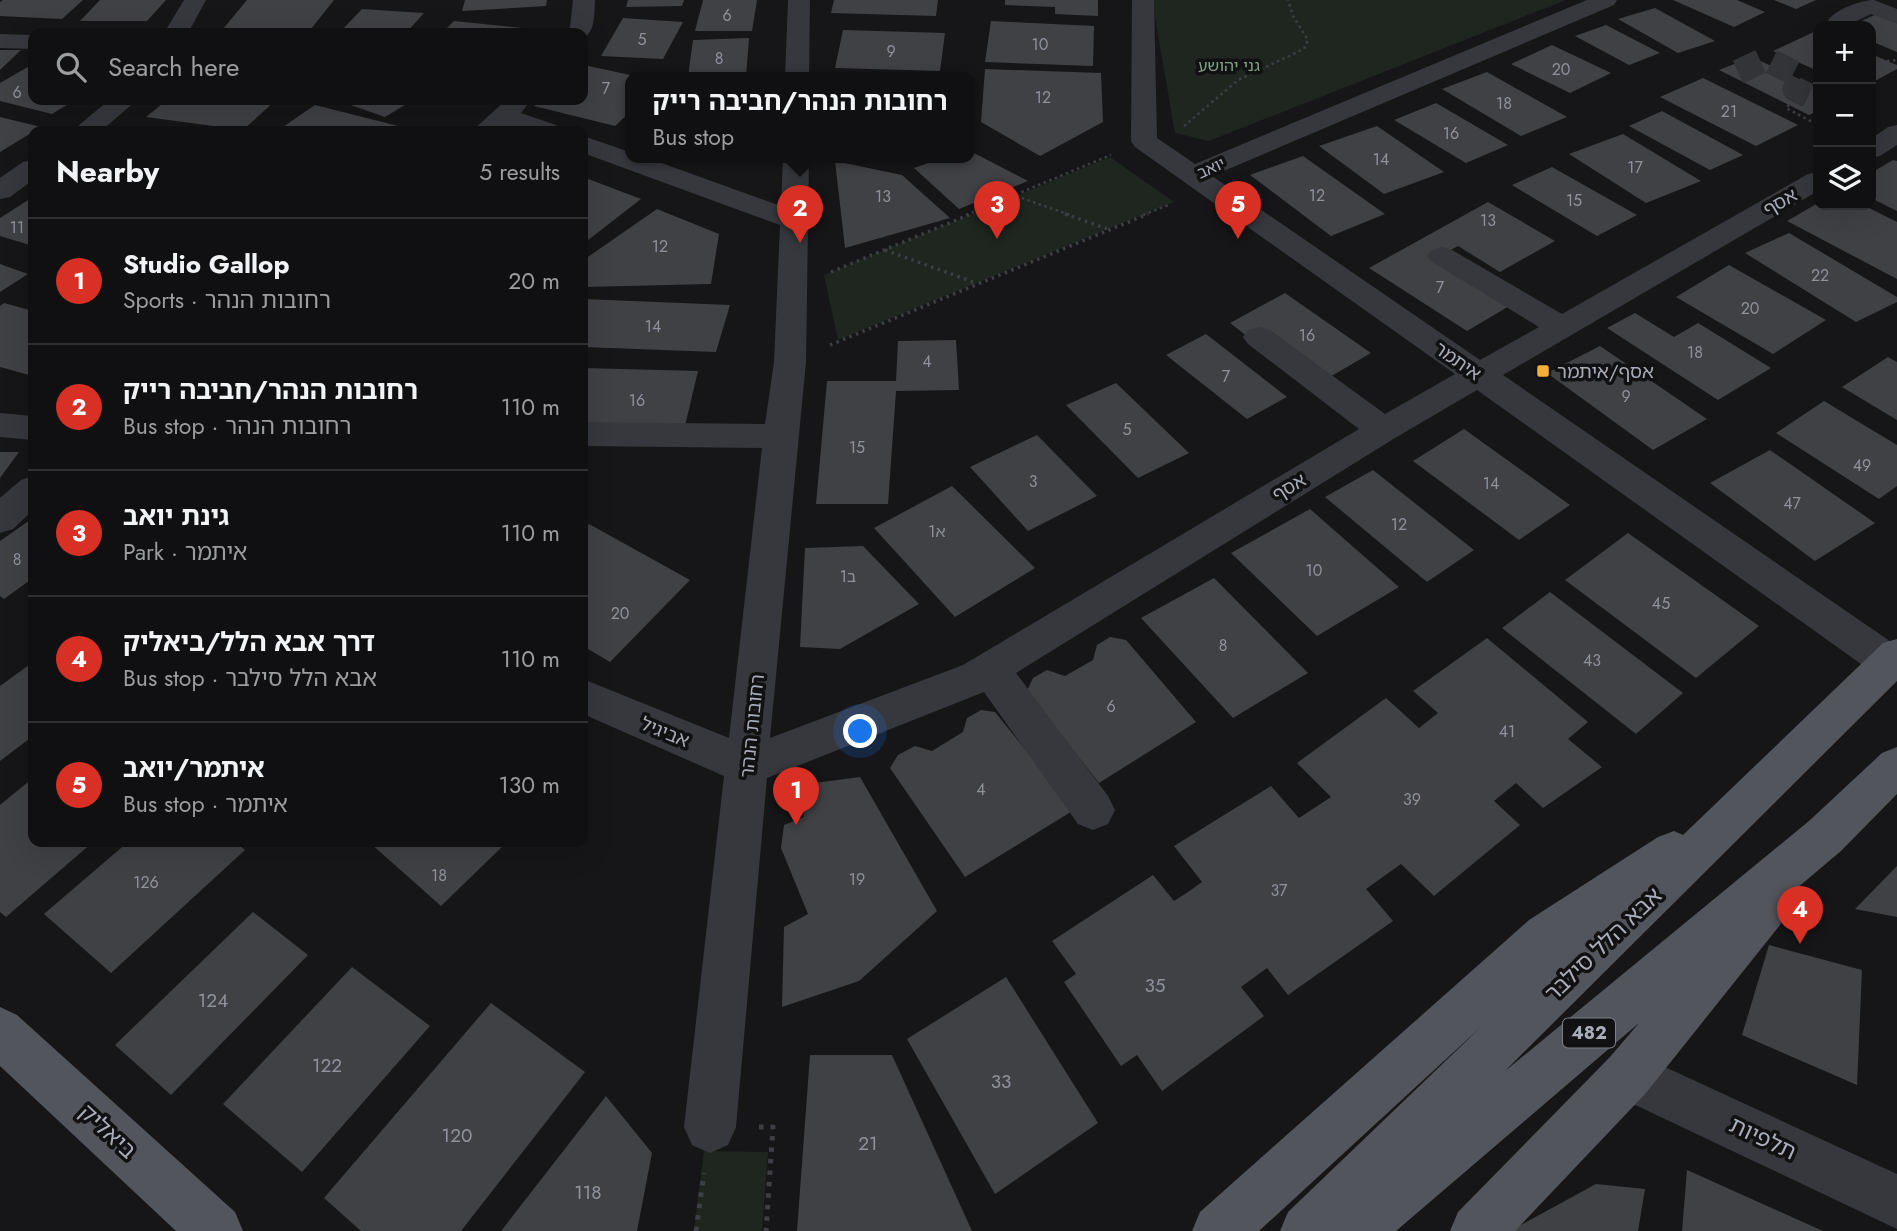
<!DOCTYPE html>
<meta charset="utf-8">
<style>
:root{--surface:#101012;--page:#1e1e20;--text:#f1f3f6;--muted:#9c9d9f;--line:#303032;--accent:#d93025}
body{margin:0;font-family:Jost,"Noto Sans Hebrew",sans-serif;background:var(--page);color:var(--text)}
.controls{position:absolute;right:21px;top:21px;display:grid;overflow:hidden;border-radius:14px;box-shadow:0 7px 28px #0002}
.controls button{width:63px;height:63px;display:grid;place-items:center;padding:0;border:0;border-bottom:2px solid var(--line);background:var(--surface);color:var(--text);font:35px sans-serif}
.you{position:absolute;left:861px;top:732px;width:24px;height:24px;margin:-18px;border:5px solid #fff;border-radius:50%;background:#1a73e8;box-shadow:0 0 0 10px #1a73e833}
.badge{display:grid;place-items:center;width:46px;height:46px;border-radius:50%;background:var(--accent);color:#fff;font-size:23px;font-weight:700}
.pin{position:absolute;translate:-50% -58px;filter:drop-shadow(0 2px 4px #0008)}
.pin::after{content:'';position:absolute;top:37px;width:24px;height:21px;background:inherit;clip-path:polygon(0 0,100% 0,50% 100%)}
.popup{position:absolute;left:625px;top:72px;width:350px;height:91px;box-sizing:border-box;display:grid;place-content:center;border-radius:14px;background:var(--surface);filter:drop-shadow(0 2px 5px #0005);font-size:23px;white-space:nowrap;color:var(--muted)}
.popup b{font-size:26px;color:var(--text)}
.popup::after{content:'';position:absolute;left:50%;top:100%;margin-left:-14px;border:14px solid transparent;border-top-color:var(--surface)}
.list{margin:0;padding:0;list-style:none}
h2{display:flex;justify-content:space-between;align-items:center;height:91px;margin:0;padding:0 28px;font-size:30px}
h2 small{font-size:23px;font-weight:400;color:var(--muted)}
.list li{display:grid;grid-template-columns:46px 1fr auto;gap:21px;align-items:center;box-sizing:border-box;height:126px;padding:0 28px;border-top:2px solid var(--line)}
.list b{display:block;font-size:26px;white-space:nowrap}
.list p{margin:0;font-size:23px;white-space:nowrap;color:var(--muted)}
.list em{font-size:23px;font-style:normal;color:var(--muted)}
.icon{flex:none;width:38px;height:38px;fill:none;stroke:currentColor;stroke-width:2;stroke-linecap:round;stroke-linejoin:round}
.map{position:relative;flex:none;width:1897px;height:1231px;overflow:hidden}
.search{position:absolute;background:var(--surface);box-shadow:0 7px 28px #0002;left:28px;top:28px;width:560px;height:77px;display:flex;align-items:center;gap:18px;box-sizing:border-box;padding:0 24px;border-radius:14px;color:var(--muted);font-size:26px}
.panel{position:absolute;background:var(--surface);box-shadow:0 7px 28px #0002;left:28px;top:126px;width:560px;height:721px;border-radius:14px}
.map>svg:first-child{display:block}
.green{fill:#1e261f}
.building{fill:#404145}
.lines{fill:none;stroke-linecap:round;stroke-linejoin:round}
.minor-tunnel{stroke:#333438;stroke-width:25;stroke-dasharray:25 12;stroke-linecap:butt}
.path-far2{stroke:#3d3f44;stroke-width:2.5;stroke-dasharray:2.5 3.5;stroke-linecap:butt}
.path-far1{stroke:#3d3f44;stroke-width:3.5;stroke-dasharray:2.5 4.5;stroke-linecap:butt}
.path{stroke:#3d3f44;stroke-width:5;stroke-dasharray:4.5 7;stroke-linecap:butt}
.minor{fill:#37383d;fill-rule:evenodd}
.major{fill:#53555c;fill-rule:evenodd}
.poi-dot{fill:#f2b134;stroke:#111113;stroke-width:2.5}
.labels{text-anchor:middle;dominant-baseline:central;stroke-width:7;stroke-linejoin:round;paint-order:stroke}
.number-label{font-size:16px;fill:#8e929b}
.far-park-label{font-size:16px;fill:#7fa381;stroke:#111113}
.far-street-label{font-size:16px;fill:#a8adb8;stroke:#111113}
.shield{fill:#111113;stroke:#7b7e86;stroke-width:2}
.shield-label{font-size:18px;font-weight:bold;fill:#a8adb8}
.street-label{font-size:19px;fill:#a8adb8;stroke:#111113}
.poi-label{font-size:19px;fill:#a8adb8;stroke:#111113;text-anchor:start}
.near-number-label{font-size:19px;fill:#8e929b}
.near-street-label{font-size:23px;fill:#a8adb8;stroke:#111113}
</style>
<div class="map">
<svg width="1897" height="1231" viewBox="0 0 1897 1231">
<rect width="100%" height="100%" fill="#161618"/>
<g class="green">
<path d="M1152,0H1566L1209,141L1175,133Z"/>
<path d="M1110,157L1174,202L838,340L824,275Z"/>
<path d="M704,1151L768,1152L762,1231H694Z"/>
</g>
<g class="building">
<path d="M3,0H83L62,19L0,16V2Z"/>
<path d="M100,0H166L147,21H80Z"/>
<path d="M247,0H334L311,29H223Z"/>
<path d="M465,0H547L546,6L462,11Z"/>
<path d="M628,0H684L682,6L626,7Z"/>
<path d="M703,0H757L752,31H695Z"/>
<path d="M834,0H938L936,16L831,13Z"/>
<path d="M1005,0H1098V16L1055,14V7L1005,5Z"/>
<path d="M1673,0H1737L1765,12L1734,27Z"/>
<path d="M1774,0H1816L1796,9Z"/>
<path d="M1655,8L1715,41L1678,53L1618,19Z"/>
<path d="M362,9L424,13L406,33H339Z"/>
<path d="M1879,13L1897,20V52L1871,41V26H1850Z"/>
<path d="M623,18L683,22L663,59L601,56Z"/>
<path d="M454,21L532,29L528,33H442Z"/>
<path d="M991,21L1094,26L1093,66L985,62Z"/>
<path d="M1606,25L1660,53L1629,65L1575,36Z"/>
<path d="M843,30L945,33L940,71L835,68Z"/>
<path d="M1818,30V71L1773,51Z"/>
<path d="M749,38L746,77H688L693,40Z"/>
<path d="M1552,45L1611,73L1570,93L1511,64Z"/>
<path d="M0,50H21L0,70Z"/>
<path d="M1871,54L1897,65V69L1871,83Z"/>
<path d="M1752,57L1818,88V111L1809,115L1719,70Z"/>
<path d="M33,64V100H75L52,114L0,101V83Z"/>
<path d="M584,65L630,75V112L615,126L534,106L542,100H583Z"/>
<path d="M985,69L1101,73L1103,122L1040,156L981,122Z"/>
<path d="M1487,72L1567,117L1521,136L1442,89Z"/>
<path d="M1703,78L1798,125L1756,146L1660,97Z"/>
<path d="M167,100H276L243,130L146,117Z"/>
<path d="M336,100H413L385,117Z"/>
<path d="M1436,103L1508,145L1466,163L1394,120Z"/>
<path d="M315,105L414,130V131H277Z"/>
<path d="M1662,111L1743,155L1710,170L1629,126Z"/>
<path d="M0,117L41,127L0,152Z"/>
<path d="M1377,126L1444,172L1384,194L1319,146Z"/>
<path d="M1623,134L1701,181L1646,203L1569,154Z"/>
<path d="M970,151L1028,181L959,209L914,168L945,157H970Z"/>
<path d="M1303,156L1385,214L1331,236L1250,175Z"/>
<path d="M1893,160L1897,161V211L1871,198V173Z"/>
<path d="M835,161L902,175L950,218L845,248Z"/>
<path d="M1552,167L1637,215L1597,236L1512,185Z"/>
<path d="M583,177L641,199L583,244Z"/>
<path d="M33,197V246L0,236V218Z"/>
<path d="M1488,202L1555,241L1500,272L1458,246L1447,252L1511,305L1467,331L1369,268Z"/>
<path d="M1818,203L1863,205L1897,222V279L1787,221Z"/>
<path d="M657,209L719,234L711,284L583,287L585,259Z"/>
<path d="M1789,233L1897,297V302L1856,322L1745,253Z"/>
<path d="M0,264L28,274L0,292Z"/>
<path d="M1729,265L1826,320L1773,354L1676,297Z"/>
<path d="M1285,293L1371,353L1328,378L1252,340L1230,323Z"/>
<path d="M583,299L730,305L716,352L583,347Z"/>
<path d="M4,303L33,311V376L0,367V306Z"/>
<path d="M1635,313L1674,337L1698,323L1771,368L1718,400L1607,328Z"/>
<path d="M1206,334L1287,397L1247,419L1166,355Z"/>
<path d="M956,340L959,390L896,391L888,504H816L827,381H896L898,341Z"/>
<path d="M1600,346L1707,419L1653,450L1547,373Z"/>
<path d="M1888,357L1897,362V420L1842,387Z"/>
<path d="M583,368L698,371L684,430L583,428Z"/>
<path d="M1116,383L1189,453L1138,478L1066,405Z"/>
<path d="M1824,401L1897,445V486L1879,499L1776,433Z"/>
<path d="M1464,429L1570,505L1519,540L1413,461Z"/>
<path d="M1037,435L1097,496L1028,531L970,467Z"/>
<path d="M1770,450L1875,523L1815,561L1710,483Z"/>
<path d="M0,452H19L0,478Z"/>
<path d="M1373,470L1474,550L1427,582L1325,497Z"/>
<path d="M952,486L1035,568L955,617L874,528Z"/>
<path d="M1310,509L1399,587L1317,636L1231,553Z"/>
<path d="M33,518V578L4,599L0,596V541Z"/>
<path d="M589,524L690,580L610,662L583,646V530Z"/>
<path d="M1628,533L1759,626L1696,678L1565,580Z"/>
<path d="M863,546L919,604L840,649L800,647L805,548Z"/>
<path d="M1214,578L1308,673L1233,718L1141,618Z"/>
<path d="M1550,592L1683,693L1636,734L1502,628Z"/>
<path d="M1110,637L1126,640L1196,722L1099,783L1027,691L1033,678L1047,670L1065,676L1093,660L1097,645Z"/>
<path d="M1487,638L1588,722L1568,739L1602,767L1543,808L1516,783L1494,801L1520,825L1434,896L1401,864L1366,889L1393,921L1288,995L1267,968L1241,987L1264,1016L1162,1091L1137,1055L1121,1066L1064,982L1076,974L1052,941L1153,875L1174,901L1188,892L1202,882L1174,846L1271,786L1299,818L1331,797L1297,763L1386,698L1419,728L1438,713L1413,691Z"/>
<path d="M29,665L33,668V736L0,761V686Z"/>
<path d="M981,710L995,712L1074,810L965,877L890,768L898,755L915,746L932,751L963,732L967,718Z"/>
<path d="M860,777L937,911L859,981L782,1007L784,927L808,914L781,848L784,825L804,817L799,785Z"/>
<path d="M33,778V842H93L6,917L0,912V805Z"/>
<path d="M128,842H235L245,850L111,973L44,914Z"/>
<path d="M369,842H507L441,906Z"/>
<path d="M1897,866V917L1855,909Z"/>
<path d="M253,912L308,955L171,1095L115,1045Z"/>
<path d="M1769,945L1862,970L1857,1085L1742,1035Z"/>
<path d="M352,967L430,1026L302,1172L223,1104Z"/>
<path d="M1006,977L1098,1123L995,1194L907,1039Z"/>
<path d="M491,1003L585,1072L461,1231H361L324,1198Z"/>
<path d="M810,1055H892L972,1231H797Z"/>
<path d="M606,1096L652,1153L637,1231H501Z"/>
<path d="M1687,1170L1823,1231H1682Z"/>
<path d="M1596,1184L1645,1189L1638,1231H1510Z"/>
</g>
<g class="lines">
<path class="minor-tunnel" d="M1738,72L1766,59L1801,76L1795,89L1818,100"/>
<g class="path-far2">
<path d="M1887,61L1897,60"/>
<path d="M456,100L467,104"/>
<path d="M1789,105L1786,108L1818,125"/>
<path d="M1184,126L1238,80L1304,49L1308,40L1293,16L1288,0"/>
<path d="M1016,196L1070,215"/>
<path d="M966,215L1111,155"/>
<path d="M1143,215L1171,204"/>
</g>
<g class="path-far1">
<path d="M1065,214L1108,229"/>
<path d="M885,250L976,283"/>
<path d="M831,272L971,214"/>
<path d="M830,345L1148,214"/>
</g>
<g class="path">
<path d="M759,1127H773L766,1231"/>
<path d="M696,1231L704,1173"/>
</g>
<g class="minor">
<path d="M184,0H206L188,33H164Z"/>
<path d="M573,0H595C594,15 596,30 583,39V33H565L570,27Z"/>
<path d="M788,0H810L809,77H785Z"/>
<path d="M1132,0H1154L1157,138L1195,164L1587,0H1617L1614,5L1212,176L1480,360L1539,327L1432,262L1427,256L1432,250L1442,247L1452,250L1562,314L1808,174L1818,172V191L1503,375L1897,646V676L1889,679L1875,674L1477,390L1395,438L1016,673L1108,796L1115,810L1108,824L1093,830L1078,824L984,692L767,778L736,1127L728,1145L710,1153L692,1145L684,1127L724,776L583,714V679L729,738L762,448L583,446V422L765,424L774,362L780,225L583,153V136L630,152V157H645L781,206L783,157H809L806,362L770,738L963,665L1359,429L1248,344L1243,337L1248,330L1259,327L1270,330L1385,414L1455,374L1135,147L1131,141Z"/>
<path d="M1874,0L1897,9V24L1871,14L1848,25H1832L1828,20C1837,9 1861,0 1874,0Z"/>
<path d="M0,34L33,35V49L0,48Z"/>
<path d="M109,100H137L101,131H72Z"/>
<path d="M506,100H531L521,113L556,125L560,131H523L508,126L501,131H472Z"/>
<path d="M1897,125V145L1880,156L1871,158V139L1888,127Z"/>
<path d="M33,160V180L10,197L0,199V178L23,162Z"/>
<path d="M0,413L33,416V440L0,437Z"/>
<path d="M33,476V510L13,529L0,533V498L21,480Z"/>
<path d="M1628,1050L1897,1174V1229L1610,1093L1603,1075L1610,1057Z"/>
</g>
<g class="major">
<path d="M1897,639V681L1505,1071L1809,821L1882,753L1897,747V794L1841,851L1783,900L1787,909L1780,925L1646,1093L1515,1231H1450L1458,1212L1610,1057L1639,1023L1396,1231H1280L1288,1212L1482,1026L1259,1231H1192L1200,1212L1529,920L1658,837L1674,831L1683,835L1883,643Z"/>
<path d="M0,1007L17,1015L235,1212L243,1231H176L0,1066Z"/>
</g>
</g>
<rect class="poi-dot" x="1536" y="364" width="14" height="14" rx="3.5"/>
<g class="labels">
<g class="number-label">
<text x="727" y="15">6</text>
<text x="642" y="39">5</text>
<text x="1040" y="44">10</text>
<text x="891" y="51">9</text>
<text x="719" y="58">8</text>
<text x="1561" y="69">20</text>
<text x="606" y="88">7</text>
<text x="17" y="92">6</text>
<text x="1043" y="97">12</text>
<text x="1504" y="103">18</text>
<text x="1729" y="111">21</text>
<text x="1451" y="133">16</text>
<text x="1381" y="159">14</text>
<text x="1635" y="167">17</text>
<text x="1317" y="195">12</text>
<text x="883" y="196">13</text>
<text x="1574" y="200">15</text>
<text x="1488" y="220">13</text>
<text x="17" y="227">11</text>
<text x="660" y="246">12</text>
<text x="1820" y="275">22</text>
<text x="1440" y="287">7</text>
<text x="1750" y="308">20</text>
<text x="653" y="326">14</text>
<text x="1307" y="335">16</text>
<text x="1695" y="352">18</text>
<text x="927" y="361">4</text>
<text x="1226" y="376">7</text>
<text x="1626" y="396">9</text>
<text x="637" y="400">16</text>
<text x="1127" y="429">5</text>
<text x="857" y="447">15</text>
<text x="1862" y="465">49</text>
<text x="1033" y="481">3</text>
<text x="1491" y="483">14</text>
<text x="1792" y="503">47</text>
<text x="1399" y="524">12</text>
<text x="937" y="531">1א</text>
<text x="17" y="559">8</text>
<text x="1314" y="570">10</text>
<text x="848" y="576">1ב</text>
<text x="1661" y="603">45</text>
<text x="620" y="613">20</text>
<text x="1223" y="645">8</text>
<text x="1592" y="660">43</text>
<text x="1111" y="706">6</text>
<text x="1507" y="731">41</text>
<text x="981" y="789">4</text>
<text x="1412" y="799">39</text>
<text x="439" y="875">18</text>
<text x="857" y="879">19</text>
<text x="146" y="882">126</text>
<text x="1279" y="890">37</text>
</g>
<g class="far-park-label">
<text x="1229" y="65">גני יהושע</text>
</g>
<g class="far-street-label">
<text transform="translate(1211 168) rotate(-25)">יואב</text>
</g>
<rect class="shield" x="1563" y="1018.5" width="52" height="29" rx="5"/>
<g class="shield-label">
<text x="1589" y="1033">482</text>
</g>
<g class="street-label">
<text transform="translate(1780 202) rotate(-30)">אסף</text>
<text transform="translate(1458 361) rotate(35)">איתמר</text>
<text transform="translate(1289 487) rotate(-31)">אסף</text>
<text transform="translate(752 726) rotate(-84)">רחובות הנהר</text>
<text transform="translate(665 732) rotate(22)">אביגיל</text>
</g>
<g class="poi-label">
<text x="1557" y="371">אסף/איתמר</text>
</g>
<g class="near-number-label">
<text x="1155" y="985">35</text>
<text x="213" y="1000">124</text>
<text x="327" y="1065">122</text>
<text x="1001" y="1081">33</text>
<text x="457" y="1135">120</text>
<text x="868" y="1143">21</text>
<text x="588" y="1192">118</text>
</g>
<g class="near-street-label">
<text transform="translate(1603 944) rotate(-44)">אבא הלל סילבר</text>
<text transform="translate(108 1131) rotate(43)">ביאליק</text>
<text transform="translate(1763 1138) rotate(25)">תלפיות</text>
</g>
</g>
</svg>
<div class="controls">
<button>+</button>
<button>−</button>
<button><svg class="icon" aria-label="layers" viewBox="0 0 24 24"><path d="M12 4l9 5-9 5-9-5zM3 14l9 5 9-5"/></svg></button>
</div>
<div class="you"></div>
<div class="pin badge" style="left:796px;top:825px">1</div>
<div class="pin badge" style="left:800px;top:243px">2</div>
<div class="popup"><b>רחובות הנהר/חביבה רייק</b>Bus stop</div>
<div class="pin badge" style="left:997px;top:239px">3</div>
<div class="pin badge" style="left:1800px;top:944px">4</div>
<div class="pin badge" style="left:1238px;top:239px">5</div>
<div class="search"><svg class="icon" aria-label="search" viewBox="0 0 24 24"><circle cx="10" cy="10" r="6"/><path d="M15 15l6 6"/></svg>Search here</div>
<section class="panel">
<h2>Nearby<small>5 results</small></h2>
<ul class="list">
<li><span class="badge">1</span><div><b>Studio Gallop</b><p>Sports · רחובות הנהר</p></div><em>20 m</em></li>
<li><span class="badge">2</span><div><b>רחובות הנהר/חביבה רייק</b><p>Bus stop · רחובות הנהר</p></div><em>110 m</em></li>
<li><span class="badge">3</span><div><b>גינת יואב</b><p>Park · איתמר</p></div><em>110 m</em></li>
<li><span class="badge">4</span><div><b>דרך אבא הלל/ביאליק</b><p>Bus stop · אבא הלל סילבר</p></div><em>110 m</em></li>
<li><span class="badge">5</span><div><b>איתמר/יואב</b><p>Bus stop · איתמר</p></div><em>130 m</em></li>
</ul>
</section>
</div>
